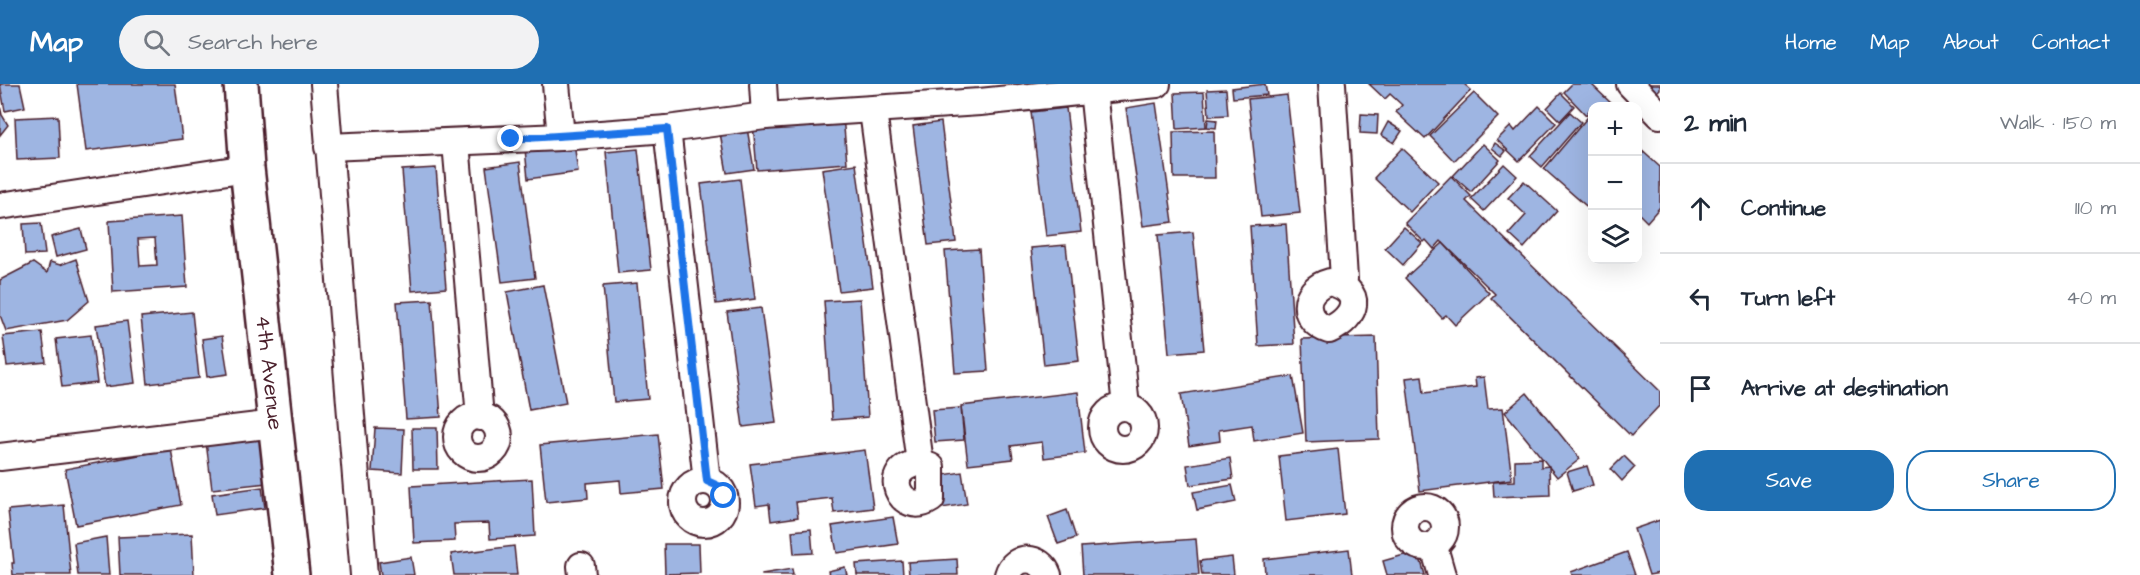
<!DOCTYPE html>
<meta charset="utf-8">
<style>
:root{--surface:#fff;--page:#f2f2f3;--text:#1f2937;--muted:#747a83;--line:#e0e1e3;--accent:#1f6fb2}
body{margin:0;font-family:"Architects Daughter",sans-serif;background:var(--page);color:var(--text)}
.controls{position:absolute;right:18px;top:18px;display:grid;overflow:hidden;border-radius:12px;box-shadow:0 6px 24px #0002}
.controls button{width:54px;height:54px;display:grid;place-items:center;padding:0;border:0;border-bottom:2px solid var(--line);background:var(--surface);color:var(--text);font:30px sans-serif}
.stop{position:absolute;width:18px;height:18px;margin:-14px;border:4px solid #1a73e8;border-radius:50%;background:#fff}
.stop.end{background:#1a73e8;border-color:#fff;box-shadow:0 2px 6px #0008}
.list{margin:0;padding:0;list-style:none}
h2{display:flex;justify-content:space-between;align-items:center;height:78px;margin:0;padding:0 24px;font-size:26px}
h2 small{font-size:20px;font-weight:400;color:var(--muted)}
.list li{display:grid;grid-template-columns:39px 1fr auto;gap:18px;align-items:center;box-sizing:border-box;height:90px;padding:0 24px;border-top:2px solid var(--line)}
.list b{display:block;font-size:22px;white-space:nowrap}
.list em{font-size:20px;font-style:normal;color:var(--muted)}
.actions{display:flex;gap:12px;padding:18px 24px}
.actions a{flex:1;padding:14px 0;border:2px solid var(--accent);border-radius:24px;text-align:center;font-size:21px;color:var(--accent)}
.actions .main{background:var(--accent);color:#fff}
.icon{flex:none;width:33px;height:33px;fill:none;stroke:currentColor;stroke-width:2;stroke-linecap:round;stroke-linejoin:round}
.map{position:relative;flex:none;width:1660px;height:491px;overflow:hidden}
header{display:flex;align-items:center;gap:36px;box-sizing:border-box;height:84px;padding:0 30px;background:var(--accent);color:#fff}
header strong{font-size:28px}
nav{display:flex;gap:33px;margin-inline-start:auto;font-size:21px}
.search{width:420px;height:54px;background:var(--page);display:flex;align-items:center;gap:15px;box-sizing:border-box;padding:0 21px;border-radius:33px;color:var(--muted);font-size:22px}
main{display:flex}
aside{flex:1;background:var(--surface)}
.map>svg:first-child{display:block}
.building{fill:#9eb5e2;stroke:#4a1f2b;stroke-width:1.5;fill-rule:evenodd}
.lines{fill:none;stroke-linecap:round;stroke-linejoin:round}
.minor-casing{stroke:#4a1f2b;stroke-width:30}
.secondary-casing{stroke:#4a1f2b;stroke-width:38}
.minor{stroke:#fff;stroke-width:26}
.secondary{stroke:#fff;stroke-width:33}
.route{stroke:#1a73e8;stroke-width:8}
.labels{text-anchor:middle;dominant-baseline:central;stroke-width:6;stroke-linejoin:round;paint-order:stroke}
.street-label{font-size:22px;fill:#4a1f2b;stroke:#fff}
</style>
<header>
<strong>Map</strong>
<div class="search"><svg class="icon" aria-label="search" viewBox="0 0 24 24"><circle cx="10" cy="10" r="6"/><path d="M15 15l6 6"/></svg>Search here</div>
<nav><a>Home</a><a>Map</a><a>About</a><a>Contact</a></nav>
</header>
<main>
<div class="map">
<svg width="1660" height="491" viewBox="0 0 1660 491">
<rect width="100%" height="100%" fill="#fff"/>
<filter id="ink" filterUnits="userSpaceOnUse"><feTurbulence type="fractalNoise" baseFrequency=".0167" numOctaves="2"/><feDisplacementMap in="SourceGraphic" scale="12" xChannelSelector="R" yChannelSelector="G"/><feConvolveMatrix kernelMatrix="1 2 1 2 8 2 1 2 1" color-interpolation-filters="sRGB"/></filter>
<g filter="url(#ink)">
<g class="building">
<path d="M0,0H20L25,23L5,27Z"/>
<path d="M77,0H175L182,55L86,67Z"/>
<path d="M1265,0L1267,11L1233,14L1232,4Z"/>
<path d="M1369,0H1464L1471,6L1425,55L1396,28L1402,21L1390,10L1385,15Z"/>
<path d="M1572,0H1591L1614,22H1592L1586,31L1564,8Z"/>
<path d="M1647,0H1660V5L1657,8Z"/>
<path d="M1226,5L1228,31L1209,32L1207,6Z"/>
<path d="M1204,8L1206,43L1177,45L1175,9Z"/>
<path d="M1474,9L1498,33L1454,77L1430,52Z"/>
<path d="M1561,9L1574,22L1560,37L1547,24Z"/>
<path d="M1287,11L1300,129L1261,133L1248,15Z"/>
<path d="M1156,19L1173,138L1143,142L1126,24Z"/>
<path d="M0,22L2,31L8,41L0,51Z"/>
<path d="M1539,22L1556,39L1519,77L1497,56L1511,42L1515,47Z"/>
<path d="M1066,24L1081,148L1046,152L1031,28Z"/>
<path d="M1570,28L1581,38L1542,83L1530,72Z"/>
<path d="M1592,28V127L1544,85Z"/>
<path d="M1361,30L1378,31L1377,50L1360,49Z"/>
<path d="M58,32L60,74L17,76L15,34Z"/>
<path d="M843,32L847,79L757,86L753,40Z"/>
<path d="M1208,35L1217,36L1216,44L1207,43Z"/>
<path d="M746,38L754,85L727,89L719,43Z"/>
<path d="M941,38L956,158L928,161L913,42Z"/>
<path d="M1388,38L1402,47L1394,59L1381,51Z"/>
<path d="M1214,47L1215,94H1174L1173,48Z"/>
<path d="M574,59L578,88L528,95L525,65Z"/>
<path d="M1495,59L1506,67L1502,72L1492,64Z"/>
<path d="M1483,60L1500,76L1471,108L1453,92Z"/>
<path d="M1638,63L1660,83V123L1647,138L1638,129Z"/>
<path d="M1402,64L1438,98L1410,128L1374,94Z"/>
<path d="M638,65L651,186L618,189L606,68Z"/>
<path d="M520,78L535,194L502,198L486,83Z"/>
<path d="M856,80L873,203L839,207L822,85Z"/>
<path d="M1504,80L1517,92L1484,127L1471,115Z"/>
<path d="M436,84L446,204L412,207L402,86Z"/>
<path d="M1451,92L1471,112L1466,117L1660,307V321L1631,352L1491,214L1495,210L1441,157L1434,165L1426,156L1424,158L1405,139Z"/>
<path d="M740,95L755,215L716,220L701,100Z"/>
<path d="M1524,97L1557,127L1524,164L1509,150L1526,131L1508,114Z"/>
<path d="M182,132L187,203L113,208L109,137ZM155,154L157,181L140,182L138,155Z"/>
<path d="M41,139L45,170L25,171L23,140Z"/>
<path d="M1286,140L1294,260L1258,262L1250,142Z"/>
<path d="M1404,143L1422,159L1403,181L1385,164Z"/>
<path d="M81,145L86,165L56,173L51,153Z"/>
<path d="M1193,148L1204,266L1169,269L1158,151Z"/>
<path d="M1443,159L1489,209L1455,241L1446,231L1442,234L1405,194Z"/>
<path d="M1066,161L1079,277L1044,281L1031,164Z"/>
<path d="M979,165L988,287L955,289L945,167Z"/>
<path d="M76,175L89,217L67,236L6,247L0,231V196L33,179L47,189L50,178L60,181Z"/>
<path d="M637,199L648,315L614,318L603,202Z"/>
<path d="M543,201L566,319L529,326L507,208Z"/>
<path d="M860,215L868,333L832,336L824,217Z"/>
<path d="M432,216L441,333L406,335L397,218Z"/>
<path d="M761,224L776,339L743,343L727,228Z"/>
<path d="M192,228L199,294L148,300L141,233Z"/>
<path d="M127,237L135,299L105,303L96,241Z"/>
<path d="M42,248L46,278L7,282L3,252Z"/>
<path d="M91,251L97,299L62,303L56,255Z"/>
<path d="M222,252L228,290L207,293L202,255Z"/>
<path d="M1376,253L1379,355L1306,358L1302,255Z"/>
<path d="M1293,292L1303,349L1254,357L1252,341L1219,346L1220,357L1189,362L1181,310Z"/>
<path d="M1422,292L1424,309L1476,303L1475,294L1484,293L1488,325L1503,324L1512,395L1420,407L1406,294Z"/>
<path d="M1078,308L1085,369L1044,374L1042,358L1011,362L1013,375L968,380L961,322Z"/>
<path d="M1527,309L1580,375L1557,393L1505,328Z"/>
<path d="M961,324L964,356L935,358L932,326Z"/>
<path d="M375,344L404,345L402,389L372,387Z"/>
<path d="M412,344H437L438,385H413Z"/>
<path d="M658,350L664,405L621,409L620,396L587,399L588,414L546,418L540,361Z"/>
<path d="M261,352L267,399L212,405L206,358Z"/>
<path d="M171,365L181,421L76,441L65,385Z"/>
<path d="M1338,365L1345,430L1286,437L1279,372Z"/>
<path d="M865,366L873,424L834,429L832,414L796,418L798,433L771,437L769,420L756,422L750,380Z"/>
<path d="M1624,372L1635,383L1622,397L1611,385Z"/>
<path d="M1230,374L1233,395L1190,401L1187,381Z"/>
<path d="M1541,375V383L1549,382L1550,411L1494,413L1493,398L1515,397V376Z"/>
<path d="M1587,382L1593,401L1573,407L1567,388Z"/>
<path d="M962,388L967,420L942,424L937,392Z"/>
<path d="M532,395L535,452L490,455L489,439L454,440L455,457L414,459L411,402Z"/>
<path d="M1232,401L1236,418L1197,426L1193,408Z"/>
<path d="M262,403L265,424L215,431L212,410Z"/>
<path d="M64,421L71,491H13L12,479H14L8,426Z"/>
<path d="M1067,426L1076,454L1058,460L1048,433Z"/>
<path d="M893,433L898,460L837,469L832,442Z"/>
<path d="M1660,436V489L1649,491L1634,445Z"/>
<path d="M811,445L813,469L794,470L792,447Z"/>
<path d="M192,450L194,491H120L118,453Z"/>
<path d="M106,453L109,491H78L74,459Z"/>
<path d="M1196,455L1199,491H1083L1081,463Z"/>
<path d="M664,460H699L700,489L665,490Z"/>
<path d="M514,462L517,491H454L451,470Z"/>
<path d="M1349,465L1352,491H1265L1264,475Z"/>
<path d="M1418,467L1425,491H1387L1383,477Z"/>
<path d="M1627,468L1635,491H1572L1571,488Z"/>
<path d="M411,473L414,491H381L379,478Z"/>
<path d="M1232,473L1234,491H1202L1200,477Z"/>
<path d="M957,475L958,491H909L908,478Z"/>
<path d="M902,477L903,491H857L856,480Z"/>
<path d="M845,483L847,491H829L828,487Z"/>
<path d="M792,485L793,491H762V490Z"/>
</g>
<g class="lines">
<g class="minor-casing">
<g id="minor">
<path d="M324,0L364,491"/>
<path d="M556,0L561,53"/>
<path d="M763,0L765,32"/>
<path d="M1332,0L1344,195L1341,201"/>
<path d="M1630,0L1660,31"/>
<path d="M1093,6L1126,323"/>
<path d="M873,27L920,379"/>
<path d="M667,45L707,397"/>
<path d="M456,59L480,333"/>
<path d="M328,63L561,53L667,45L765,32L980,18L1157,0"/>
<path d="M0,122L247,84"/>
<path d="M1330,198C1364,206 1358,233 1329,246C1301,237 1300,206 1330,198Z"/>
<circle cx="1123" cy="344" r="21"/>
<circle cx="478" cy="353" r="21"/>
<path d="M0,373L275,340"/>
<path d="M920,379L931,383V415C900,435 878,383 920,379Z"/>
<circle cx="704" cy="418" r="21"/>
<circle cx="1425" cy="443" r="20"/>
<path d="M1434,463L1442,491"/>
<path d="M581,482L582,491"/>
<path d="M1008,491C1014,470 1041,471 1048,491"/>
</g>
</g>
<g class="secondary-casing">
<g id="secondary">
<path id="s1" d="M241,0L247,84L292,491"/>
</g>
</g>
<use href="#minor" class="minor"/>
<use href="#secondary" class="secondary"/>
</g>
</g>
<g class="lines" filter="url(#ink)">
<path class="route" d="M511,55L667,45L707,397L718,402L724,412"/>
</g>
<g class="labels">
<g class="street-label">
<text stroke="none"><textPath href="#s1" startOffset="290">4th Avenue</textPath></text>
</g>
</g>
</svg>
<div class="controls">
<button>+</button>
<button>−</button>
<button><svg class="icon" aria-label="layers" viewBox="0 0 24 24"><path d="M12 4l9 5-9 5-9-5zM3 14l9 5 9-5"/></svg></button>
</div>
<div class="stop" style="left:724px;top:412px"></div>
<div class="stop end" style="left:511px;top:55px"></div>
</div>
<aside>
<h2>2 min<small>Walk · 150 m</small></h2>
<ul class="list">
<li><svg class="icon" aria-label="ahead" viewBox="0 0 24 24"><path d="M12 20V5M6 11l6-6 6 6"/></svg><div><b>Continue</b></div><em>110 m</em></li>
<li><svg class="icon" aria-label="left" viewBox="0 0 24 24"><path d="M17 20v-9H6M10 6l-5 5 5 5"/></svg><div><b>Turn left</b></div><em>40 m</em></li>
<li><svg class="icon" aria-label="arrive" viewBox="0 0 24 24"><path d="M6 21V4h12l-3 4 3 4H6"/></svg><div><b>Arrive at destination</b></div></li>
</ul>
<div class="actions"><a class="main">Save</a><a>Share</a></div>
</aside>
</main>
